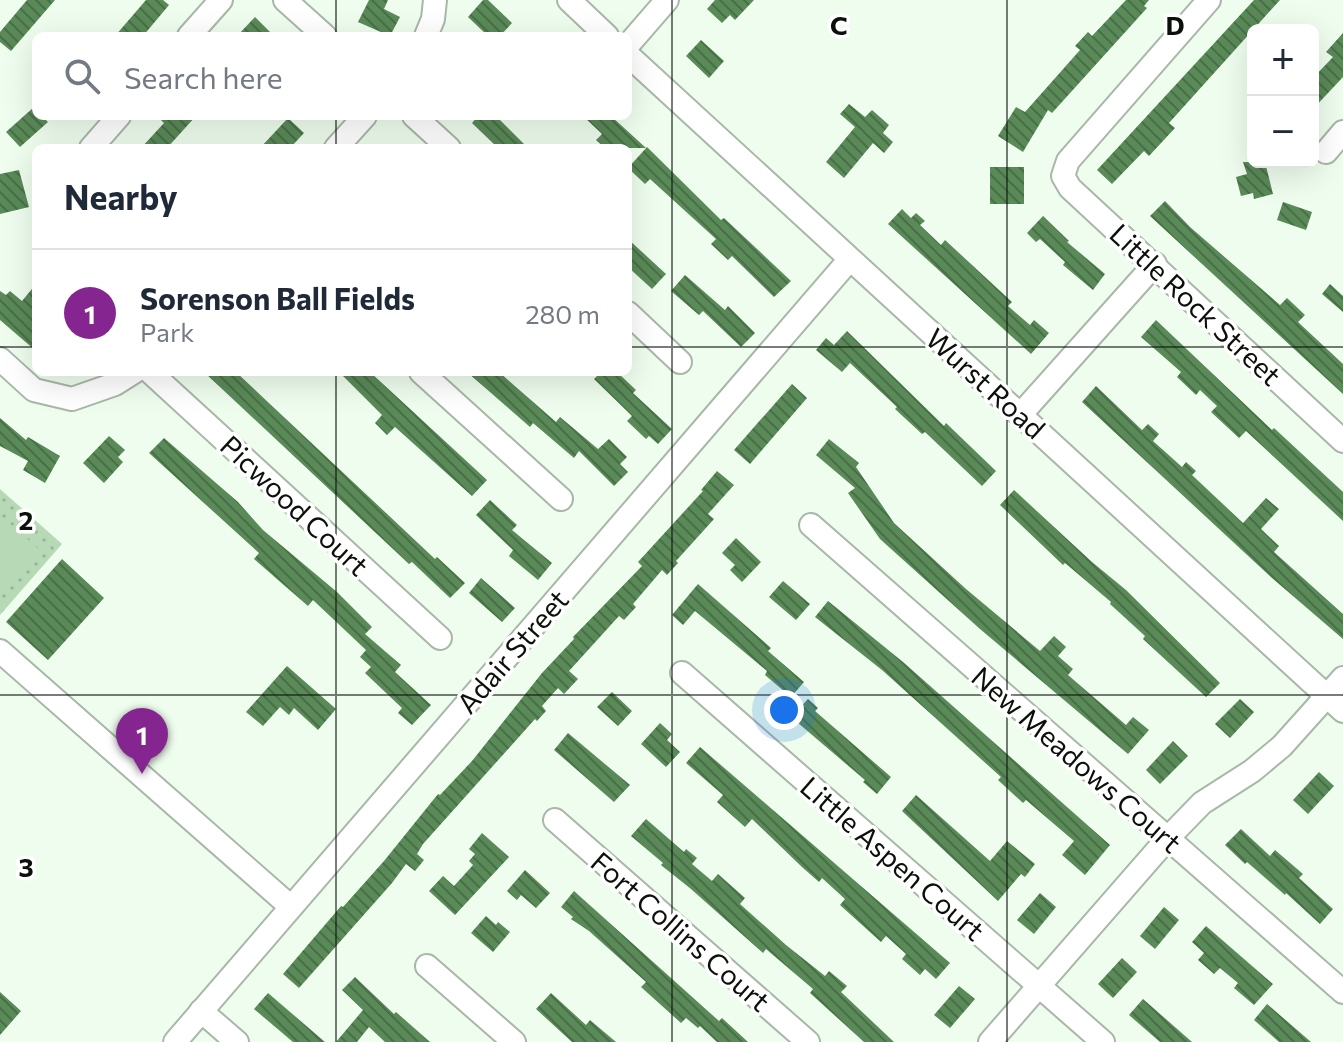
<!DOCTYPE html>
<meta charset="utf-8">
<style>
:root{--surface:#fff;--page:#f2f2f3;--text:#1f2937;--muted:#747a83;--line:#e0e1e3;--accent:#852690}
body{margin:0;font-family:Commissioner,sans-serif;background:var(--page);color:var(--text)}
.controls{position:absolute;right:24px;top:24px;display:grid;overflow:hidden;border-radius:12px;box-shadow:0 8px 32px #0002}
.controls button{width:72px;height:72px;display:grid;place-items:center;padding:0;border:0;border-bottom:2px solid var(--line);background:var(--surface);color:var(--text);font:40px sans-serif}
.you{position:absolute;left:784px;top:710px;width:28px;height:28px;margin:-20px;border:6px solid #fff;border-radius:50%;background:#1a73e8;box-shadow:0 0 0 12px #1a73e833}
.badge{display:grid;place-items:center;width:52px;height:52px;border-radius:50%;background:var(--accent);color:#fff;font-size:26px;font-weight:700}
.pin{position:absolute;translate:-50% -66px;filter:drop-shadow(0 2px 4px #0008)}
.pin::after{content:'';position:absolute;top:42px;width:28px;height:24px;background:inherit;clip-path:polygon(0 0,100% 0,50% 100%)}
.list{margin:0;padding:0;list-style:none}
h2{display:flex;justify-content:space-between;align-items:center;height:104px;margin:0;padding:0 32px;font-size:34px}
h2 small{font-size:26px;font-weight:400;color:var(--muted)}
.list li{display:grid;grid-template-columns:52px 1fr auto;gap:24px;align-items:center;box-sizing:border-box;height:128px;padding:0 32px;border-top:2px solid var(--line)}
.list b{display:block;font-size:30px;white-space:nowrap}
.list p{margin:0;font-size:26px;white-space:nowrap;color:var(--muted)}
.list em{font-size:26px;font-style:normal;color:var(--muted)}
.icon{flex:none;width:44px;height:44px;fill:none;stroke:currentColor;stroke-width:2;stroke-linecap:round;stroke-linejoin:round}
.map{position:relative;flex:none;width:1343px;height:1042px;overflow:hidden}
.search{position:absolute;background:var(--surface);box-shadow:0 8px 32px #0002;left:32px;top:32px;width:600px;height:88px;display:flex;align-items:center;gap:20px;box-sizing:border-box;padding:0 28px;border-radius:12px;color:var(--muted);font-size:30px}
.panel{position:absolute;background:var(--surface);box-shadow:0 8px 32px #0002;left:32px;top:144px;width:600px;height:232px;border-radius:12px}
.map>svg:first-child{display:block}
.park{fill:url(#park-dots)}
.pitch{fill:#b7d9b5}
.building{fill:url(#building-back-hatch)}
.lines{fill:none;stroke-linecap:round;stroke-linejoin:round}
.minor-casing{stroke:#a9b7a8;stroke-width:26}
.minor{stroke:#fff;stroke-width:22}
.grid{fill:none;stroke:#0b100b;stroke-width:2;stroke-opacity:0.55}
.labels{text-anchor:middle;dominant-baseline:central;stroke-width:7;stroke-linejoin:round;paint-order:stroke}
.street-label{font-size:28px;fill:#0b100b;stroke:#fff}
.grid-label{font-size:26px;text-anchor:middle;font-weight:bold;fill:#0b100b;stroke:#fff;stroke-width:7;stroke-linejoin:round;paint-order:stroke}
</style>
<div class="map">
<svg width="1343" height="1042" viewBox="0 0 1343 1042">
<defs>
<pattern id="park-dots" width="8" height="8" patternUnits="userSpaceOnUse" patternTransform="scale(2)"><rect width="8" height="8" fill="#b7d9b5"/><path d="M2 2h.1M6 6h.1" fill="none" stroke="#9cb99a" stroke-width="1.8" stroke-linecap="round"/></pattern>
<pattern id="building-back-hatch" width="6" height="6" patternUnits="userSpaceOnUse" patternTransform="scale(2)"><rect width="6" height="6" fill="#5a8a58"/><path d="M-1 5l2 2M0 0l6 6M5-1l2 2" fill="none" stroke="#496f47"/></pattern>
</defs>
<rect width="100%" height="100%" fill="#eefded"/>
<path class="park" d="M0,489L62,544L0,615Z"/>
<path class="pitch" d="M0,515L40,550L0,597Z"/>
<g class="building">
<path d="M27,0H55L11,51L0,42V32Z"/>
<path d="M146,0H163L169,5L143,36H115Z"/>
<path d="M369,0H388L384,9L400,17L390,36L358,22Z"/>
<path d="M483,0H488L512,23L500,36H488L468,17Z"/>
<path d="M715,0H754L735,20L730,15L722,23L707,9Z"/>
<path d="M1126,0H1149L1144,6L1147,8L1052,113L1048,110L1023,152L998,136L1016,107L1025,112L1080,50L1075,46L1088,32L1092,36Z"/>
<path d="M1254,0H1280L1169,123L1175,128L1149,156L1144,151L1112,184L1097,170Z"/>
<path d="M255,17L274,36H237Z"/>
<path d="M1343,33V77L1313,109V78L1333,57L1326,52Z"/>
<path d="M701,40L724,61L709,78L686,56Z"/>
<path d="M849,104L865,117L872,110L889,125L883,133L893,142L884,153L873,143L844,178L826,162L855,127L840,114Z"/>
<path d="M34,107L36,116H42L48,122L20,147L6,132Z"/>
<path d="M157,116H196L167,148H141L164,123Z"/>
<path d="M478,116H496L528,148H498L472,123Z"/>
<path d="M583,116H611L646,148H605L596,140L602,134Z"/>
<path d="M288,118L304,133L290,148H260Z"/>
<path d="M647,147L721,220L724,218L791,281L774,297L732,256L728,260L711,244L716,239L650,179L645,184L628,168Z"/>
<path d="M1243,162H1265L1273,194L1254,199L1253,193L1241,196L1236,177L1247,174Z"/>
<rect x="990" y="167" width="34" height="37"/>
<path d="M19,170L29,207L0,214V174Z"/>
<path d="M1165,201L1190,227L1280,305L1287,298L1305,315L1298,322L1343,364V394L1150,216Z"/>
<path d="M1283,202L1312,212L1306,230L1277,220Z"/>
<path d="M902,209L911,218L916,213L925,221L920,225L941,245L945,240L1012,302L1008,306L1030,325L1034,320L1049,333L1031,354L888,224Z"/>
<path d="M1043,216L1069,241L1067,242L1105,274L1093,290L1063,265L1065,262L1040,239L1036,242L1027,233Z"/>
<path d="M628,239L666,274L652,289L628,267Z"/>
<path d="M685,275L725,310L728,306L755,333L741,347L703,311L699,315L671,291Z"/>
<path d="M36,284V351L0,320V291L6,295L10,291L22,301Z"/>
<path d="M1330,284L1343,296V312L1322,294Z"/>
<path d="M1156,320L1272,430L1274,428L1343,492V521L1246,431L1239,438L1211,412L1217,406L1200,390L1196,395L1177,377L1181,372L1141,337Z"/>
<path d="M847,331L944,426L946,423L996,471L982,486L925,432L922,434L895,409L897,407L850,363L842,372L816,350L826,338L834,345Z"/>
<path d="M204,372H236L435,559L437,557L465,583L450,598L412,562L409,564Z"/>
<path d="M339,372H370L487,480L472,496L395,427L387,435L375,423L382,415Z"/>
<path d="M467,372H499L556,422L560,417L598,449L609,439L627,457L620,464L628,472L614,486L579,451L574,458L533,423L530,427Z"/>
<path d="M601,372H617L636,390L633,393L672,429L658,444L649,436L646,439L627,421L632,416L594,379Z"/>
<path d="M792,384L807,398L750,464L734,450Z"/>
<path d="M1096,386L1142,430L1148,424L1159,434L1153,441L1182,467L1186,462L1196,471L1192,475L1243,523L1266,498L1279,509L1261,529L1279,546L1274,552L1343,614V639L1272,578L1082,402Z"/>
<path d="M0,418L26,440L28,437L60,456L45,483L23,470L28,461L0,446Z"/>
<path d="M109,436L125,450L118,457L123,462L104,483L83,463Z"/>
<path d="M164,438L238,502L263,530L337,592L372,627L365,634L401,665L395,672L431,705L412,725L398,713L402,708L365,673L371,667L360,657L366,650L313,600L308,606L254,559L259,553L149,453Z"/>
<path d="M829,439L859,463L856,467L894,523L966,589L1040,651L1054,636L1066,647L1058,656L1073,669L1068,675L1126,725L1133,717L1149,730L1128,754L980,629L880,539L848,493L855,488L816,455Z"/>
<path d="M717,471L734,485L708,514L714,519L676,561L678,563L667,575L662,570L633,604L636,607L624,620L619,616L569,671L578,679L564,694L558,688L542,706L546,711L537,721L535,719L423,844L417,854L424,860L415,871L406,864L392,883L299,988L283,974L341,906L343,907L384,861L438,794L440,795L472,761L542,673L574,639L573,637L642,566L638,562L703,491L701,490Z"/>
<path d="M1014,490L1092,562L1126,590L1220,683L1206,697L1143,639L1145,636L1110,604L1111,602L1065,563L1063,565L1000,505Z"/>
<path d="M490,500L517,525L512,530L552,563L538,580L509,556L513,550L476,515Z"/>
<path d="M736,538L761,562L742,582L730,570L735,565L722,553Z"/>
<path d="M62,559L104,598L48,660L6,622Z"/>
<path d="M481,578L515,608L502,622L469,593Z"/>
<path d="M783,581L810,604L796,620L769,597Z"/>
<path d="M698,584L771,648L768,651L804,682L791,697L765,675L767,671L695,611L683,625L672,615Z"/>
<path d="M828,601L903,662L1110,845L1085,875L1062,855L1074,841L1026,800L1023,803L998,780L1001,777L882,670L815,617Z"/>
<path d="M287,666L336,709L318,730L294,708L289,715L280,707L263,726L246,712Z"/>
<path d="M612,692L632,711L618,726L597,707Z"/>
<path d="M808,699L818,708L815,711L891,777L877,794L863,782L865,780L791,717Z"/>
<path d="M1240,699L1254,712L1230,738L1215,724Z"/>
<path d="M660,723L672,734L667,740L680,752L666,767L641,744Z"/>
<path d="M568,733L630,785L614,802L554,750Z"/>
<path d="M1173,741L1188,756L1160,784L1146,770Z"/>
<path d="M700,747L950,963L936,979L925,969L920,975L902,959L906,954L886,936L881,942L840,905L845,899L822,878L819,882L802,867L752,819L745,827L717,802L723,795L686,763Z"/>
<path d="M1319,772L1334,786L1308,814L1293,800Z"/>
<path d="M916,795L990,861L1007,841L1035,864L1025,877L1021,874L998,901L902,811Z"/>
<path d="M646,819L684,852L686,849L697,858L692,864L712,881L718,874L745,898L740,904L786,945L825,976L829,971L847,986L841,992L894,1042H864L810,993L813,989L766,949L763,953L691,889L661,865L663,863L631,836Z"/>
<path d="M1241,829L1270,856L1275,850L1303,874L1299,878L1333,909L1320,924L1286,893L1285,895L1247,862L1245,864L1225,845Z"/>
<path d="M482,833L509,857L455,915L429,891L443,876L454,886L473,865L469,861L475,854L469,849Z"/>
<path d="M525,870L550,893L536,908L521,895L517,900L507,891Z"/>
<path d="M574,891L719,1021L722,1018L748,1042H717L700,1026L698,1028L686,1018L681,1023L641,987L646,982L589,931L571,919L573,917L561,907Z"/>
<path d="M1040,893L1056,907L1034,934L1017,920Z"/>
<path d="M1164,907L1179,920L1155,949L1140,936Z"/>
<path d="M486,916L496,925L498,922L510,932L493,952L471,933Z"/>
<path d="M1206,926L1273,984L1254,1005L1234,988L1238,983L1220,968L1214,974L1198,960L1204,953L1192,942Z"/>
<path d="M1122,958L1137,972L1113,998L1098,984Z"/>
<path d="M355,977L394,1014L396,1012L430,1042H385L369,1027L357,1042H336L363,1010L342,990Z"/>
<path d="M959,986L975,999L950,1028L934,1015Z"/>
<path d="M0,992L21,1011L0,1035Z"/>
<path d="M268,993L325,1042H293L254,1009Z"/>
<path d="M551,993L586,1025L590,1020L616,1042H572L536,1009Z"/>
<path d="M1143,999L1192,1042H1160L1129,1015Z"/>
<path d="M1267,1004L1311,1042H1279L1254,1020Z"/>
</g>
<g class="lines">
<g class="minor-casing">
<g id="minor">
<path d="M285,0L325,36"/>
<path d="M569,0L607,36"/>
<path d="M1209,0L1068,161L1063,176L1070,188L1343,441"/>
<path d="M189,36L221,0"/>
<path d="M426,36L433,19L435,0"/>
<path d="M628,45L667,0"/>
<path d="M628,55L1343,711"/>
<path d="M414,116L449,148"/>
<path d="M91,148L119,116"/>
<path d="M336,148L365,116"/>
<path d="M1326,152L1343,132"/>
<path d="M628,313L680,362"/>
<path d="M0,359L34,390L72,399L115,384L134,372"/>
<path d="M150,372L440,638"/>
<path d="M421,372L561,499"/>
<path d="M1021,414L1155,264"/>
<path d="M811,525L1343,992"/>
<path d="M0,651L291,907"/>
<path d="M682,673L1103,1042"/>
<path d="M555,820L808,1042"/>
<path d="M427,966L514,1042"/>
<path d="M201,1011L237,1042"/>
<path d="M175,1042L850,259"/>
<path d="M990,1042L1168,838L1202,803L1252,771L1282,746L1343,678"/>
</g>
</g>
<use href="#minor" class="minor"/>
</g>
<path class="grid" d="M336,0V36M672,0V1042M1007,0V1042M336,116V148M0,347H36M628,347H1343M336,372V1042M0,695H1343"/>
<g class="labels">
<g class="street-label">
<text transform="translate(1196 304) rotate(43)">Little Rock Street</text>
<text transform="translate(986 383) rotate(42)">Wurst Road</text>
<text transform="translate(295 505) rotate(43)">Picwood Court</text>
<text transform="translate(512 651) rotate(-49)">Adair Street</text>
<text transform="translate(1077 759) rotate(41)">New Meadows Court</text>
<text transform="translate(893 858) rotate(41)">Little Aspen Court</text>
<text transform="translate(681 931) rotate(41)">Fort Collins Court</text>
</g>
</g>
<g class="grid-label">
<text x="839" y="35">C</text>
<text x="1175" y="35">D</text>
<text x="26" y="530">2</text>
<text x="26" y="877">3</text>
</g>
</svg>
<div class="controls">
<button>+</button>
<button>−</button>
</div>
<div class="you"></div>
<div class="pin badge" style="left:142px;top:774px">1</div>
<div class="search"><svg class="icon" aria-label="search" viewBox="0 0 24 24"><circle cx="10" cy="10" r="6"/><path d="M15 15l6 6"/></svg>Search here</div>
<section class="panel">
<h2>Nearby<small></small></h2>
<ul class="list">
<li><span class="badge">1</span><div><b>Sorenson Ball Fields</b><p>Park</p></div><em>280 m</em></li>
</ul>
</section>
</div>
